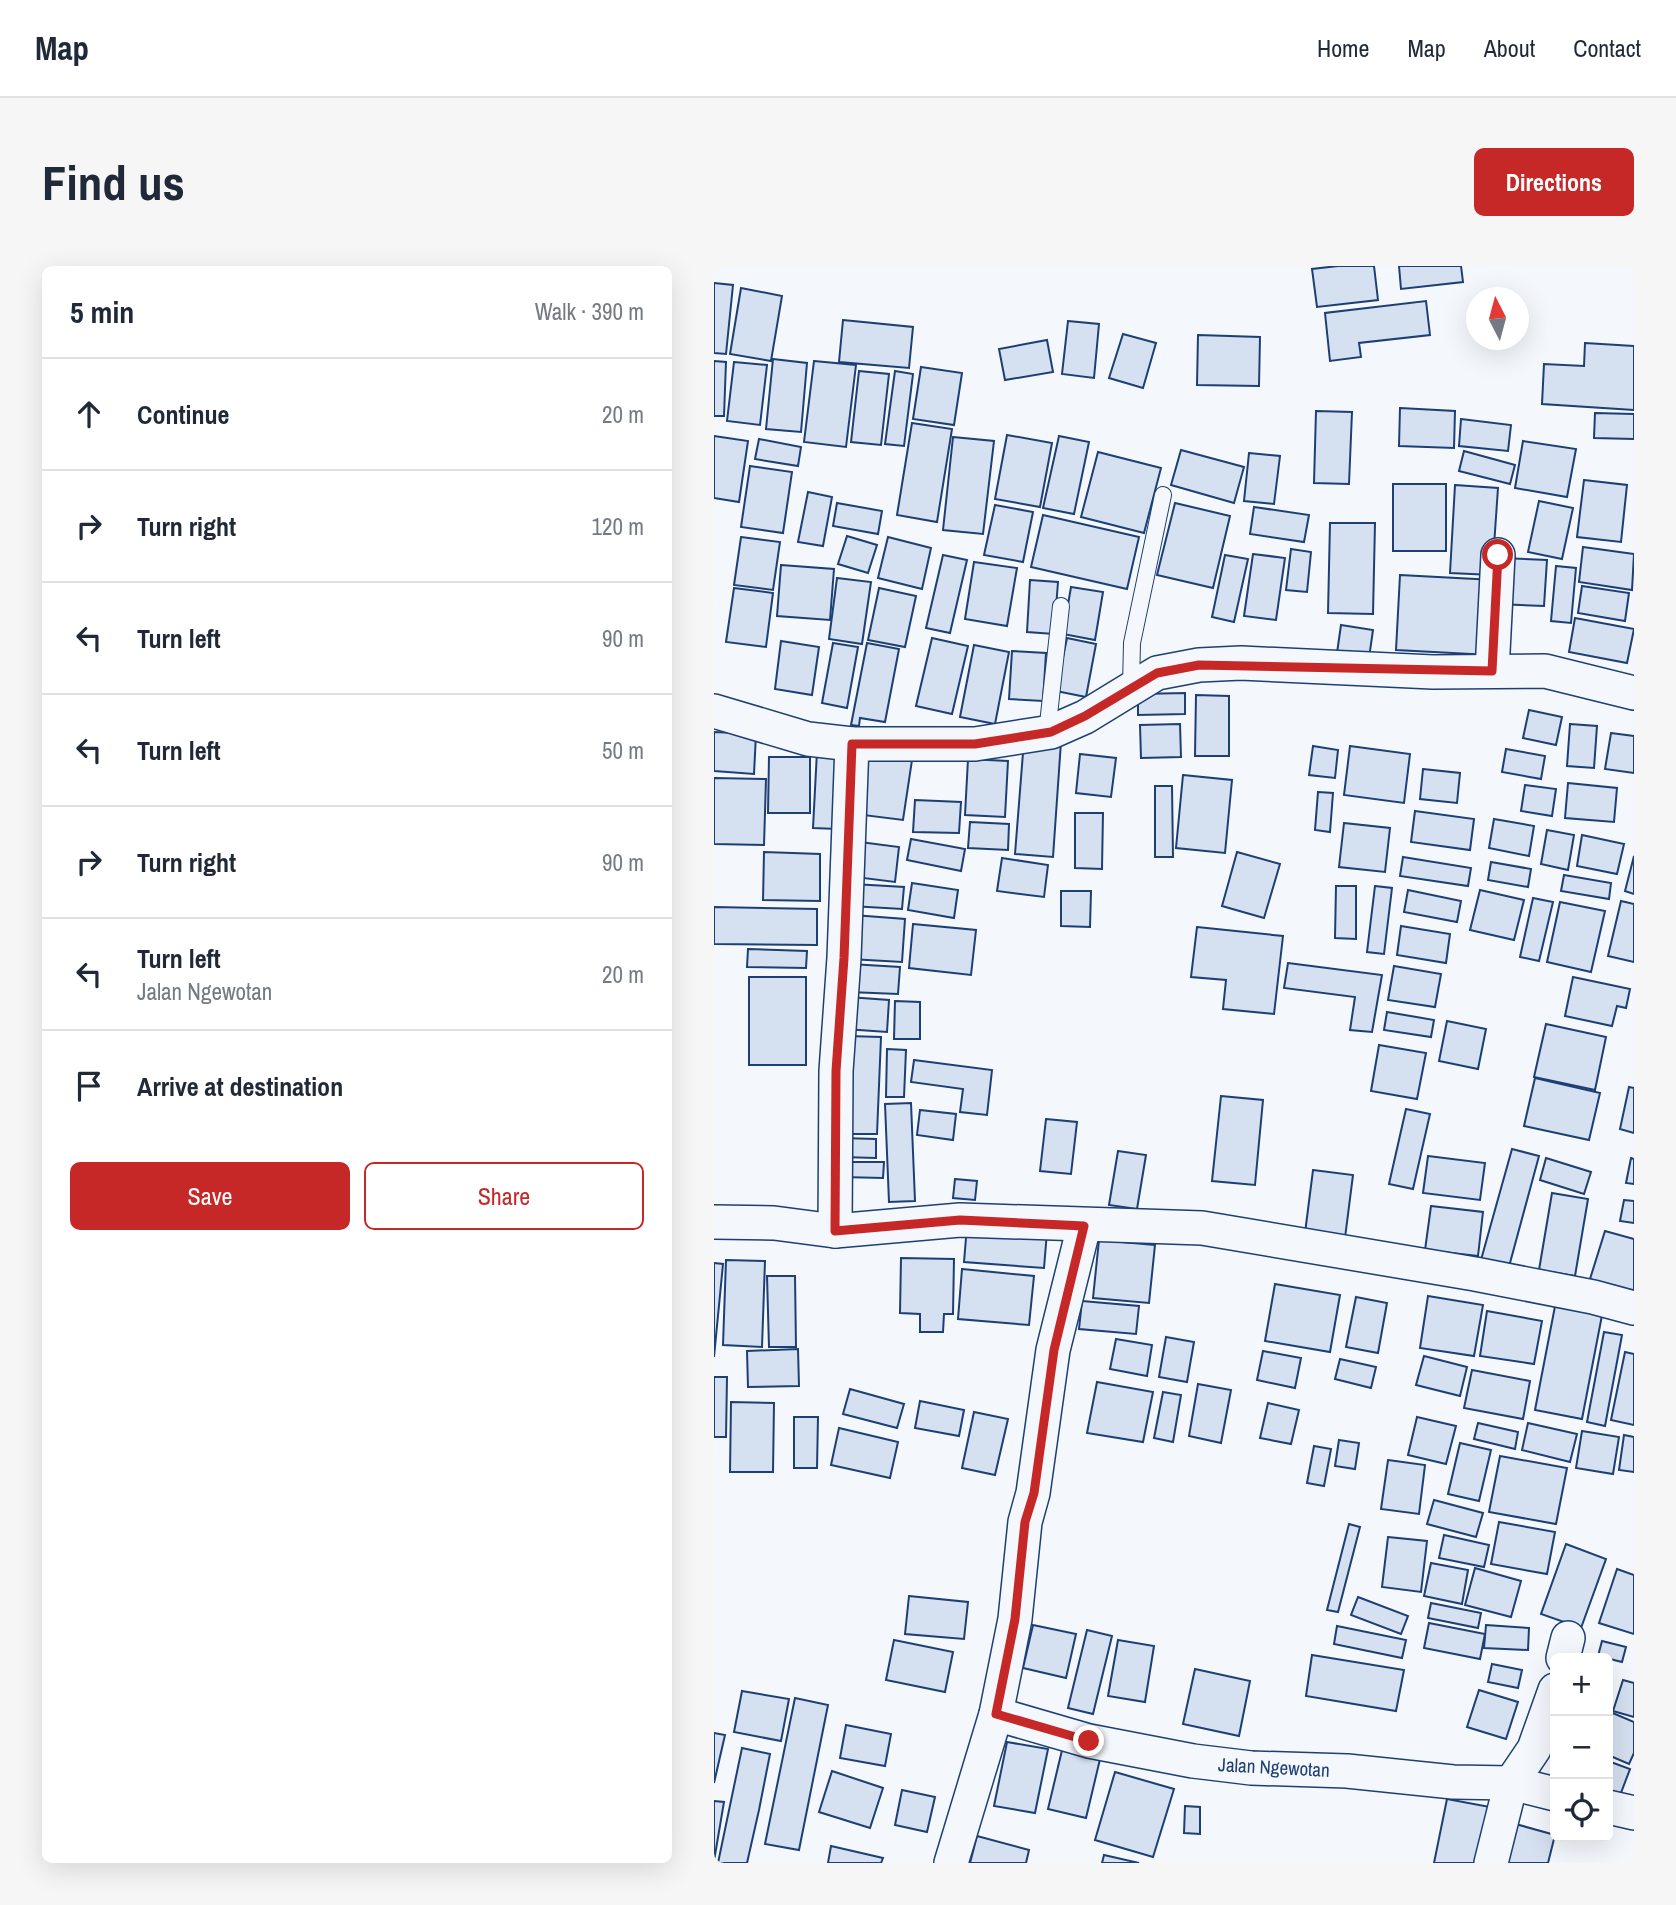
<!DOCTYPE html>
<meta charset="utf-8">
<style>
:root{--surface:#fff;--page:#f6f6f7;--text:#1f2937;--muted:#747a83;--line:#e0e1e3;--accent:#c62828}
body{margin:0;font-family:"Archivo Narrow",sans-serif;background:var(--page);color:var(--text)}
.controls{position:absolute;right:21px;bottom:21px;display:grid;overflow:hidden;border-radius:10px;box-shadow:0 7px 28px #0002}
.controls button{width:63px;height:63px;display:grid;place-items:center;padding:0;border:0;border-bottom:2px solid var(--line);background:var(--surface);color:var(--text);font:35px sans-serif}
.compass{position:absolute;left:752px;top:21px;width:63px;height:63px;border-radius:50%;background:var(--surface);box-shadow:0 7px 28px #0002;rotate:354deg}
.stop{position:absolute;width:21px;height:21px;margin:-16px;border:5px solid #c62828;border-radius:50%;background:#fff}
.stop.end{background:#c62828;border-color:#fff;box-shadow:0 2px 7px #0008}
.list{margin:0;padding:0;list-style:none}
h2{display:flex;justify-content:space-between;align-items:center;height:91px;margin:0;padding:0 28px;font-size:30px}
h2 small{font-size:23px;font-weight:400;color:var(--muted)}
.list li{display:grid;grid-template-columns:46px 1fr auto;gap:21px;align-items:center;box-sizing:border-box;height:112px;padding:0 28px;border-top:2px solid var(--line)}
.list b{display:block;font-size:26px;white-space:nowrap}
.list p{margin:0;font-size:23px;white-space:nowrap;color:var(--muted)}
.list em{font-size:23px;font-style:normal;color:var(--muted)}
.actions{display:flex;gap:14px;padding:21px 28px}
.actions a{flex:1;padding:16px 0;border:2px solid var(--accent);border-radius:10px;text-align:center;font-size:24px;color:var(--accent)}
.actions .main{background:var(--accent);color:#fff}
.icon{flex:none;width:38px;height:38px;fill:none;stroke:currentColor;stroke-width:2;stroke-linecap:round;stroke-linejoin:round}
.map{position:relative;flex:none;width:920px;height:1597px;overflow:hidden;border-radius:10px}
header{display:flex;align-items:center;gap:42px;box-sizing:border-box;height:98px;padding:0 35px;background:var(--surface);border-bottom:2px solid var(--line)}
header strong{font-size:33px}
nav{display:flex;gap:38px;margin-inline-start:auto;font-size:24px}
.intro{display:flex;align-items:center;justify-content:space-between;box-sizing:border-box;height:168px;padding:0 42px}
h1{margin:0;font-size:49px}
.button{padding:18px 32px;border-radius:10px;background:var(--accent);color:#fff;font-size:24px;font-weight:700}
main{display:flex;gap:42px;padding:0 42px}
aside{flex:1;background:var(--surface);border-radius:10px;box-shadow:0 7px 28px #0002}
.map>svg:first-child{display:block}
.building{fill:#d5e0f0;stroke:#1d3f73;stroke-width:2}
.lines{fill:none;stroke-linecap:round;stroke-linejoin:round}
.service-casing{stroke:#1d3f73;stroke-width:18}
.minor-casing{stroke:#1d3f73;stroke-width:36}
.service{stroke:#f4f7fb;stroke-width:16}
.minor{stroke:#f4f7fb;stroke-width:33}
.route{stroke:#c62828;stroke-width:9}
.labels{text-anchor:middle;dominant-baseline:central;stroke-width:5;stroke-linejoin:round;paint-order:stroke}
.street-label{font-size:19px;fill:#1d3f73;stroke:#f4f7fb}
</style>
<header>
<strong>Map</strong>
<nav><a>Home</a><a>Map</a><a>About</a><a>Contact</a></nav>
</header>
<div class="intro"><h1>Find us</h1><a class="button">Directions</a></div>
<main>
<aside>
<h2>5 min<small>Walk · 390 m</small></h2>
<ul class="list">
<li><svg class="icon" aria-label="ahead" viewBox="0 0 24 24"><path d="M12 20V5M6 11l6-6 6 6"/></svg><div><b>Continue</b></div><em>20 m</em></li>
<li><svg class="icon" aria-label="right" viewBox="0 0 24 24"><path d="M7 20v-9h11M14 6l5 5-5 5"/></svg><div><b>Turn right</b></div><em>120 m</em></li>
<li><svg class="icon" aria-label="left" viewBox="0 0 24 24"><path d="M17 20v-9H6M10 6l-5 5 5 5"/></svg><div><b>Turn left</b></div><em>90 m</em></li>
<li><svg class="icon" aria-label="left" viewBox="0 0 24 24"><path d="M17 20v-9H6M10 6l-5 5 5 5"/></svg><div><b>Turn left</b></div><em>50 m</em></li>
<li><svg class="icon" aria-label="right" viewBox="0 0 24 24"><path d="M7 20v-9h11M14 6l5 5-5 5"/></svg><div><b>Turn right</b></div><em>90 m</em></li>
<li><svg class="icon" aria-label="left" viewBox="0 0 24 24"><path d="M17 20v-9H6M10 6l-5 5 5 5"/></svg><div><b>Turn left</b><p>Jalan Ngewotan</p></div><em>20 m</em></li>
<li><svg class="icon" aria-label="arrive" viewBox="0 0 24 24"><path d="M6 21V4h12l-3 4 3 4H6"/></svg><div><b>Arrive at destination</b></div></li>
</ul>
<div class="actions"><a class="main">Save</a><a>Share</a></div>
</aside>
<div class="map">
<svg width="920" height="1597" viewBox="0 0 920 1597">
<rect width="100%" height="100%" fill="#f4f7fb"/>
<g class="building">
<path d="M624,0H660L664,34L603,41L598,3Z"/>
<path d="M685,0H747L749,16L687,23Z"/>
<path d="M0,17L19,19L12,88L0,87Z"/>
<path d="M27,22L68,30L57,95L16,88Z"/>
<path d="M712,35L716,69L645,77L647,91L616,95L611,47Z"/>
<path d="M129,54L199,61L195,102L125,96Z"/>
<path d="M354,55L385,58L380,112L348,108Z"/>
<path d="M409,68L442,77L429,122L395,112Z"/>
<path d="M484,69L546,71L545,120L483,119Z"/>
<path d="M333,74L339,106L291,114L285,83Z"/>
<path d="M871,77L920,80V144L828,138L830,98L870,100Z"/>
<path d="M59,93L93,97L87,166L52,163Z"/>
<path d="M0,95L12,96L10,150H0Z"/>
<path d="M100,95L142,99L132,181L90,176Z"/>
<path d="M20,96L53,99L46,159L13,155Z"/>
<path d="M207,101L248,107L240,159L199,153Z"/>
<path d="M145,105L175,108L167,179L137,176Z"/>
<path d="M181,105L199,108L190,180L171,178Z"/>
<path d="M686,142L741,145L740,182L685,180Z"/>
<path d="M602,145L638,146L635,218L600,217Z"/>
<path d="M881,147L920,148V173L880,172Z"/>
<path d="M747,153L797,159L794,185L745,180Z"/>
<path d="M198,157L238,163L223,256L183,249Z"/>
<path d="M293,169L338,177L326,241L281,233Z"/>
<path d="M0,170L34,175L25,236L0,232Z"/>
<path d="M345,170L375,176L360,248L329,242Z"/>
<path d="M239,171L280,175L269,268L229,264Z"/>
<path d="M45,173L87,181L84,200L41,193Z"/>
<path d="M809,175L862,183L853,231L801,222Z"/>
<path d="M467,184L530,201L520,237L457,219Z"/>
<path d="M750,185L801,199L796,218L745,205Z"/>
<path d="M384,186L447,202L430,267L367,251Z"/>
<path d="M535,187L566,190L560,238L530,235Z"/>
<path d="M36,200L78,206L69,267L27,261Z"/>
<path d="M870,214L913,219L907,276L863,271Z"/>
<rect x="679" y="218" width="53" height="67"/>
<path d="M741,219L784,222L778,309L736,307Z"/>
<path d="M94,226L118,231L109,280L84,276Z"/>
<path d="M825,235L859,242L848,293L814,286Z"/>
<path d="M123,237L168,245L164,268L119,260Z"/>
<path d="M461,237L516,250L499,322L443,309Z"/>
<path d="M281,239L319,246L309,296L270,289Z"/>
<path d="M540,241L595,249L590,276L536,268Z"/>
<path d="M329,249L425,271L413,323L317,301Z"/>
<path d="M616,257H661L659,348L614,347Z"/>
<path d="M133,270L163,279L154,307L124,298Z"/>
<path d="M27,271L66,276L59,324L20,319Z"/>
<path d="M174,271L217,282L208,323L164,312Z"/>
<path d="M869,281L920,288L918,324L865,316Z"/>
<path d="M577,283L597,286L593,326L572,324Z"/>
<path d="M539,288L571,292L562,354L530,350Z"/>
<path d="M229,289L253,294L236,367L212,362Z"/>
<path d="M511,289L534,293L520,356L498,351Z"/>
<path d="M787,292L833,294L830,340L784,338Z"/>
<path d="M260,296L303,302L293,360L251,353Z"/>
<path d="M67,299L120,303L116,354L63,350Z"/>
<path d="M842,300L862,302L857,357L837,355Z"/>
<path d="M686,309L780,314L776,389L682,384Z"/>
<path d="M123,312L157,316L148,378L115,373Z"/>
<path d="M316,314L344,316L340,368L313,366Z"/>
<path d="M868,320L915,327L911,355L864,347Z"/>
<path d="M357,321L389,326L381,374L349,368Z"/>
<path d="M20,322L59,327L52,381L12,376Z"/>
<path d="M165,322L202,330L191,381L154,374Z"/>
<path d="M861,352L920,363L913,397L855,386Z"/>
<path d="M627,359L659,364L655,392L623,387Z"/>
<path d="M218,372L254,380L238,448L202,440Z"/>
<path d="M353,372L382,378L372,431L342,425Z"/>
<path d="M67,375L105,381L98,429L61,423Z"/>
<path d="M119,377L144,381L133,442L108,437Z"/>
<path d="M153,377L185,383L171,456L146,452L145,460L137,459Z"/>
<path d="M260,379L295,386L281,458L246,451Z"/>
<path d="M298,385L332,387L329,435L295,433Z"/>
<path d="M471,427V448L424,449V428Z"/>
<path d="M482,429L515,430V490H481Z"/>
<path d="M815,444L848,451L842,479L809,472Z"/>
<path d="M466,458L467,491L427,492L426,459Z"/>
<path d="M856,458L883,460L880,502L853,500Z"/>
<path d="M0,466L42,468L40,508L0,505Z"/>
<path d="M897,467L920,470V507L891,503Z"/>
<path d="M310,474L347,476L339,591L301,588Z"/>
<path d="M599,480L624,484L621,512L595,509Z"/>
<path d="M636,480L696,488L690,537L630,529Z"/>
<path d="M792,483L831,490L827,513L788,506Z"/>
<path d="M103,485L128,486L124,563L99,562Z"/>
<path d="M150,487L198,494L189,554L141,548Z"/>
<path d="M366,488L402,492L397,531L362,527Z"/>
<path d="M55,491H96V547H54Z"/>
<path d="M254,493L294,495L291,551L251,549Z"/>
<path d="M709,503L746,507L743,537L706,533Z"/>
<path d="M469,509L518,514L511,587L462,582Z"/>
<path d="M0,512L52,513L50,579L0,578Z"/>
<path d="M854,517L903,522L900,556L851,552Z"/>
<path d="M811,519L842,523L838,550L807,545Z"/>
<path d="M441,520H458L459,591H441Z"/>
<path d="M604,526L619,527L616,566L601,564Z"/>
<path d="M201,534L247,536L245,567L199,566Z"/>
<path d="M701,545L760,553L756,584L697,576Z"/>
<path d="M361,547H389L388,603L361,602Z"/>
<path d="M780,553L820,560L815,590L775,582Z"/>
<path d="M256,556L295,558L294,584L254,582Z"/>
<path d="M630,557L676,562L671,606L625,601Z"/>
<path d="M833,564L860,569L854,604L827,598Z"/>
<path d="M868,569L910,578L903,608L863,600Z"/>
<path d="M197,573L251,583L247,605L193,594Z"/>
<path d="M146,576L185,581L181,616L141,611Z"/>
<path d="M50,586L106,588V635L49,634Z"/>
<path d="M523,586L566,598L550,652L508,640Z"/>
<path d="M920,590V628L911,625Z"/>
<path d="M689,591L757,602L754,620L686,610Z"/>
<path d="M288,592L334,599L330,631L283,625Z"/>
<path d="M777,596L817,603L814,621L774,614Z"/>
<path d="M850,609L897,617L895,633L847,625Z"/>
<path d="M198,617L244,624L240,652L194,644Z"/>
<path d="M139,618L190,621L188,643L137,640Z"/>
<path d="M622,620H642V673L621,672Z"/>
<path d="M661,620L678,622L670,688L653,686Z"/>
<path d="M694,624L747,635L743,656L690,646Z"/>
<path d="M766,624L810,634L800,674L756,664Z"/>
<path d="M347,625H377L376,661L347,660Z"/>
<path d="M819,632L839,636L825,695L806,691Z"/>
<path d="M907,635L920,638V696L894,690Z"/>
<path d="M846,636L891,645L877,706L833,696Z"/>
<path d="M0,641L103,643V679L0,678Z"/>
<path d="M139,649L191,653L188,696L136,693Z"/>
<path d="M199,658L262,664L257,709L195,702Z"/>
<path d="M687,660L736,668L732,697L683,689Z"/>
<path d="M483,661L569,670L560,748L509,743L512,714L477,711Z"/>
<path d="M34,683L93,685L92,702L33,701Z"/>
<path d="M574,697L668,709L658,766L636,764L641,731L570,722Z"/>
<path d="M136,698L186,701L184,728L135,726Z"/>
<path d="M680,700L727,708L721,741L674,734Z"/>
<rect x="35" y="711" width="57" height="88"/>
<path d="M859,711L916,723L912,742L903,740L898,760L851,750Z"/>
<path d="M134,731L175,734L173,766L131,763Z"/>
<path d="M181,735L206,736V773H180Z"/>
<path d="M673,746L720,754L717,771L670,764Z"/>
<path d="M733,755L772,763L764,803L725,795Z"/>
<path d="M832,758L892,771L881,824L820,811Z"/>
<path d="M133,770L167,771L163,868H129Z"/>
<path d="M665,779L712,787L703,833L657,825Z"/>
<path d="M173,783L192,784L190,831H172Z"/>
<path d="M200,794L278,804L273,849L246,846L249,823L197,816Z"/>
<path d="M821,812L886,827L875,874L810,860Z"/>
<path d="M915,821L920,822V867L906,863Z"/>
<path d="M507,830L549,834L541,919L498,915Z"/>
<path d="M197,837L201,935L175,936L171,838Z"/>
<path d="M692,843L716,848L699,923L675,918Z"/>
<path d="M206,844L242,848L239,874L203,869Z"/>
<path d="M332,853L363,856L357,908L326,905Z"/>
<path d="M127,872L162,873V892L127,891Z"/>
<path d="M798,883L825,890L793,1008L765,1001Z"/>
<path d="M404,885L432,889L423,943L395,939Z"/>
<path d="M714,890L771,897L766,934L709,927Z"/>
<path d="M832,892L877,906L870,928L826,914Z"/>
<path d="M917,892L920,893V918L912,917Z"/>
<path d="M127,896H170L169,912L127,911Z"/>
<path d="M599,904L639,909L631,972L591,967Z"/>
<path d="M241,913L263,915L261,934L239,932Z"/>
<path d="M838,927L874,933L861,1010L825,1004Z"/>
<path d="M910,934L920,935V957L906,955Z"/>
<path d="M717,940L769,946L764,990L711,984Z"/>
<path d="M253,960L333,966L330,1002L250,996Z"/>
<path d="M891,965L920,973V1026L876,1013Z"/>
<path d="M385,974L441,979L435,1037L379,1032Z"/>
<path d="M187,992L240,993L239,1048H230L229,1066H206V1048L186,1047Z"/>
<path d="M12,994L51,995L48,1081L9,1079Z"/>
<path d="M0,997L9,998L0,1091Z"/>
<path d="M248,1003L320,1010L315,1059L244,1053Z"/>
<path d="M53,1010H81L82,1081H55Z"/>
<path d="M561,1018L626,1029L616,1086L551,1075Z"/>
<path d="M714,1030L769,1039L760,1090L706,1082Z"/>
<path d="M642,1031L673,1037L664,1087L632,1081Z"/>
<path d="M368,1035L425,1040L422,1068L365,1063Z"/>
<path d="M842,1035L889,1044L868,1153L821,1144Z"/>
<path d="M773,1045L828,1055L820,1098L766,1090Z"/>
<path d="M890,1066L908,1069L891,1160L873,1156Z"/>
<path d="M452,1071L480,1076L473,1116L445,1111Z"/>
<path d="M402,1073L438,1079L433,1110L396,1103Z"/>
<path d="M84,1083L85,1120L34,1121L33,1085Z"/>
<path d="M549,1085L587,1092L581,1122L543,1114Z"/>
<path d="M911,1086L920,1088V1159L897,1154Z"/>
<path d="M710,1090L753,1101L746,1130L702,1119Z"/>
<path d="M626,1093L662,1101L657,1122L621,1113Z"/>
<path d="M758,1104L816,1115L809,1153L750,1142Z"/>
<path d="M0,1111H13L12,1171H0Z"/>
<path d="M383,1116L439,1126L429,1176L373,1167Z"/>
<path d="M484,1118L517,1124L507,1177L475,1170Z"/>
<path d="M136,1123L190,1138L183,1162L129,1148Z"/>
<path d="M449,1126L467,1129L459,1176L440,1172Z"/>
<path d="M206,1135L250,1144L245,1170L201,1162Z"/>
<path d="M17,1136L60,1137L59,1206H16Z"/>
<path d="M554,1137L585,1144L577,1178L546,1172Z"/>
<path d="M260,1146L294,1153L281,1209L248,1202Z"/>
<path d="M80,1151H104L103,1202H80Z"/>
<path d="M703,1151L742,1160L732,1198L694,1189Z"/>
<path d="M764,1157L804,1166L801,1183L760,1173Z"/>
<path d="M814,1157L863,1168L856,1196L808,1184Z"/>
<path d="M125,1162L184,1176L176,1212L117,1199Z"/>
<path d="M868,1165L905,1171L899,1208L862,1202Z"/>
<path d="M910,1169L920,1171V1206L905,1204Z"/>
<path d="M625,1174L645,1177L641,1203L621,1200Z"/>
<path d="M746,1177L777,1184L765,1235L734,1228Z"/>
<path d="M600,1180L617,1183L610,1220L593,1217Z"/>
<path d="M786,1190L853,1202L842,1258L775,1246Z"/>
<path d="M674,1194L711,1199L705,1248L667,1243Z"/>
<path d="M720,1234L769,1247L762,1271L713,1258Z"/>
<path d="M785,1256L841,1266L833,1308L777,1298Z"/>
<path d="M635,1258L646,1261L624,1346L613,1344Z"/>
<path d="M730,1269L775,1279L770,1301L725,1292Z"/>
<path d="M674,1271L713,1275L707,1326L668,1321Z"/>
<path d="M852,1278L892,1293L867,1362L827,1348Z"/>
<path d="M717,1297L754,1304L748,1338L710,1330Z"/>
<path d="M761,1302L807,1315L797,1351L751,1339Z"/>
<path d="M903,1303L920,1309V1368L885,1357Z"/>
<path d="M195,1330L254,1336L250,1373L191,1368Z"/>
<path d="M644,1331L694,1350L687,1368L637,1349Z"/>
<path d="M717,1337L767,1347L764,1362L714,1352Z"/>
<path d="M715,1357L771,1368L766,1393L710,1382Z"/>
<path d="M319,1359L362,1368L352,1412L309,1402Z"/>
<path d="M772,1359L815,1362L814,1384L770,1382Z"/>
<path d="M623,1360L692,1374L688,1392L620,1378Z"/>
<path d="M373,1364L398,1370L379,1448L354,1442Z"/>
<path d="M180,1374L239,1386L231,1426L172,1414Z"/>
<path d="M404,1374L440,1380L431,1436L394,1430Z"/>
<path d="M888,1375L912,1381L908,1396L884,1390Z"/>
<path d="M598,1389L690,1404L682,1445L592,1430Z"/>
<path d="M778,1398L808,1404L804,1422L774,1416Z"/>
<path d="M481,1403L536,1415L525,1470L469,1458Z"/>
<path d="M909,1414L920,1417V1451L899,1445Z"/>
<path d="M765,1424L804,1436L792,1473L753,1461Z"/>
<path d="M28,1425L75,1433L67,1475L20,1466Z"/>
<path d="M81,1432L114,1439L85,1584L51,1578Z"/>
<path d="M894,1445L920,1456V1487L915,1498L894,1489Z"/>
<path d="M132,1459L177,1468L171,1500L126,1492Z"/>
<path d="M0,1467L11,1469L0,1517Z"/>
<path d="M293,1476L334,1483L321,1547L280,1540Z"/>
<path d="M349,1480L387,1489L372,1552L334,1543Z"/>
<path d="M28,1482L56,1488L45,1544L33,1597H4Z"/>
<path d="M894,1495L916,1503L902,1540L894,1537Z"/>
<path d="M118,1505L169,1522L156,1562L105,1546Z"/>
<path d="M401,1506L460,1523L439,1591L381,1574Z"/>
<path d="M188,1524L221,1531L213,1566L181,1559Z"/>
<path d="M733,1533L776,1541L765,1597H720Z"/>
<path d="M0,1535L10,1536L0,1595Z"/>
<path d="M471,1540L486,1541V1568L470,1567Z"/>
<path d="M798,1557L841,1569L834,1597H787Z"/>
<path d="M263,1570L315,1584L312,1597H256Z"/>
<path d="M117,1580L169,1592L167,1597H114Z"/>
<path d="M390,1589L425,1597H388Z"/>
</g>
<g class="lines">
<g class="service-casing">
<g id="service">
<path d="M417,420L418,377L449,229"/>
<path d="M333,467L347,340"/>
</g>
</g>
<g class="minor-casing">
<g id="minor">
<path d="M778,405L784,289"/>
<path d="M0,445L94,473L138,478H261L337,466L371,451L443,407L485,399L527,397L719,406L831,405L920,427"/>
<path d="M0,956L60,957L121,965L246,954L488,962L761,1008L879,1031L920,1042"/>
<path d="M121,965L122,805L130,692L138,478"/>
<path d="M849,1392L854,1372"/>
<path d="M282,1448L375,1475L479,1495L537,1502L633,1505L739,1516L797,1517L841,1528"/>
<path d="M894,1541L920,1547"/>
<path d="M237,1597L282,1448L301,1353L311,1256L319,1227L339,1084L370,960"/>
<path d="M777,1597L797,1517L820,1483L841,1424"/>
</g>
</g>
<use href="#service" class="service"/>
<use href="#minor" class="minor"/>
</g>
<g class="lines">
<path class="route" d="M375,1475L282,1448L301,1353L311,1256L320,1227L340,1084L370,960L246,954L121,965L122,805L130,692L138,478H261L337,466L371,450L443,407L485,399L778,405L784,289"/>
</g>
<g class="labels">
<g class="street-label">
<text transform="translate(560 1501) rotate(3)">Jalan Ngewotan</text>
</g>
</g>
</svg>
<div class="controls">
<button>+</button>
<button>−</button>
<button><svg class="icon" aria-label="locate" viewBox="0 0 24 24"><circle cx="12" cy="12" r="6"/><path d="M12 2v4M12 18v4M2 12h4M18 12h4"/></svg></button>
</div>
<svg class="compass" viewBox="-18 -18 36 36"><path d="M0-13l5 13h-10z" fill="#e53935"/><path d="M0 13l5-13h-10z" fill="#747a83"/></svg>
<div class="stop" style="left:784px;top:289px"></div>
<div class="stop end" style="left:375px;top:1475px"></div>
</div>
</main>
